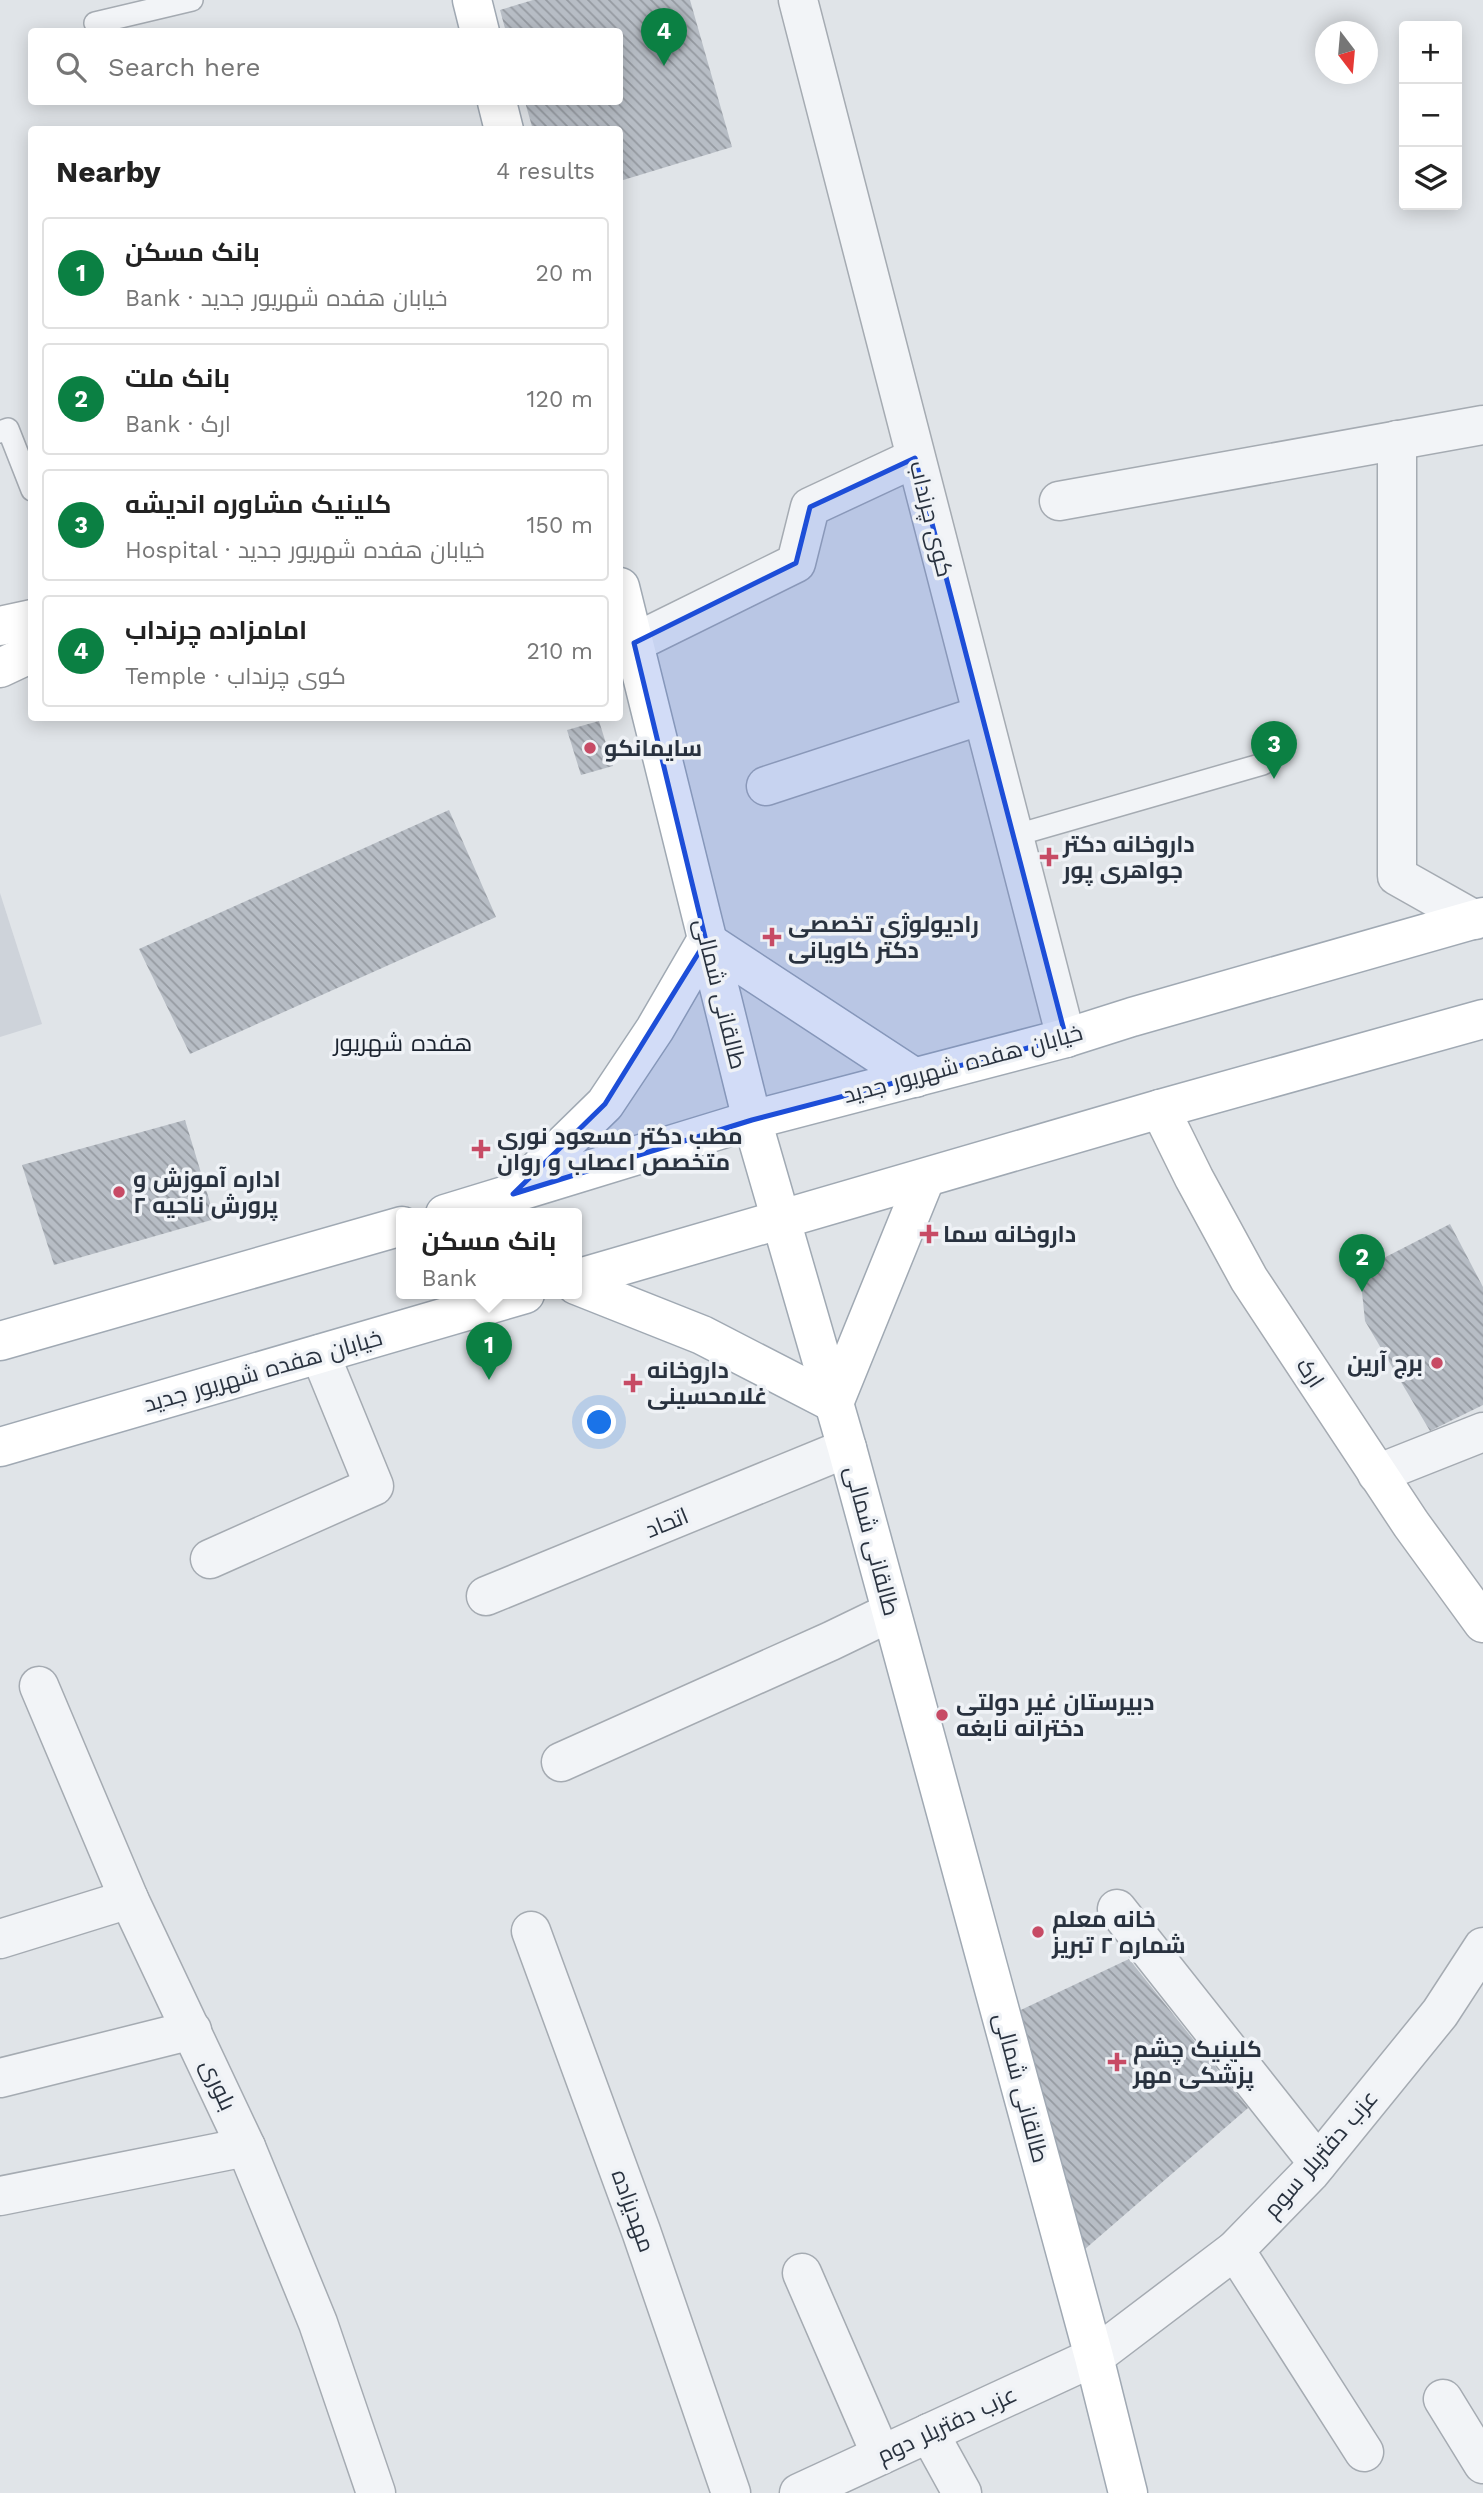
<!DOCTYPE html>
<meta charset="utf-8">
<style>
:root{--surface:#fff;--page:#f2f2f2;--text:#222;--muted:#767676;--line:#e0e0e0;--accent:#0b8043}
body{margin:0;font-family:"Work Sans",Cairo,sans-serif;background:var(--page);color:var(--text)}
.controls{position:absolute;right:21px;top:21px;display:grid;overflow:hidden;border-radius:7px;box-shadow:0 4px 18px #0003}
.controls button{width:63px;height:63px;display:grid;place-items:center;padding:0;border:0;border-bottom:2px solid var(--line);background:var(--surface);color:var(--text);font:35px sans-serif}
.compass{position:absolute;left:1315px;top:21px;width:63px;height:63px;border-radius:50%;background:var(--surface);box-shadow:0 4px 18px #0003;rotate:164deg}
.you{position:absolute;left:600px;top:1423px;width:24px;height:24px;margin:-18px;border:5px solid #fff;border-radius:50%;background:#1a73e8;box-shadow:0 0 0 10px #1a73e833}
.badge{display:grid;place-items:center;width:46px;height:46px;border-radius:50%;background:var(--accent);color:#fff;font-size:23px;font-weight:700}
.pin{position:absolute;translate:-50% -58px;filter:drop-shadow(0 2px 4px #0008)}
.pin::after{content:'';position:absolute;top:37px;width:24px;height:21px;background:inherit;clip-path:polygon(0 0,100% 0,50% 100%)}
.popup{position:absolute;left:396px;top:1208px;width:186px;height:91px;box-sizing:border-box;display:grid;place-content:center;border-radius:7px;background:var(--surface);filter:drop-shadow(0 2px 5px #0005);font-size:23px;white-space:nowrap;color:var(--muted)}
.popup b{font-size:26px;color:var(--text)}
.popup::after{content:'';position:absolute;left:50%;top:100%;margin-left:-14px;border:14px solid transparent;border-top-color:var(--surface)}
.list{margin:0;padding:0;list-style:none}
h2{display:flex;justify-content:space-between;align-items:center;height:91px;margin:0;padding:0 28px;font-size:30px}
h2 small{font-size:23px;font-weight:400;color:var(--muted)}
.list li{display:grid;grid-template-columns:46px 1fr auto;gap:21px;align-items:center;box-sizing:border-box;height:112px;margin:0 14px 14px;padding:0 14px;border:2px solid var(--line);border-radius:7px}
.list b{display:block;font-size:26px;white-space:nowrap}
.list p{margin:0;font-size:23px;white-space:nowrap;color:var(--muted)}
.list em{font-size:23px;font-style:normal;color:var(--muted)}
.icon{flex:none;width:38px;height:38px;fill:none;stroke:currentColor;stroke-width:2;stroke-linecap:round;stroke-linejoin:round}
.map{position:relative;flex:none;width:1483px;height:2493px;overflow:hidden}
.search{position:absolute;background:var(--surface);box-shadow:0 4px 18px #0003;left:28px;top:28px;width:595px;height:77px;display:flex;align-items:center;gap:18px;box-sizing:border-box;padding:0 24px;border-radius:7px;color:var(--muted);font-size:26px}
.panel{position:absolute;background:var(--surface);box-shadow:0 4px 18px #0003;left:28px;top:126px;width:595px;height:595px;border-radius:7px}
.map>svg:first-child{display:block}
.built{fill:#ced3da}
.building{fill:url(#building-back-hatch)}
.lines{fill:none;stroke-linecap:round;stroke-linejoin:round}
.lane-casing{stroke:#a5abb2;stroke-width:24}
.street-casing{stroke:#a5abb2;stroke-width:41}
.secondary-casing{stroke:#a5abb2;stroke-width:41}
.primary-casing{stroke:#a0a9b3;stroke-width:41}
.lane{stroke:#f2f4f7;stroke-width:21}
.street{stroke:#f2f4f7;stroke-width:38}
.secondary{stroke:#fff;stroke-width:38}
.primary{stroke:#fff;stroke-width:38}
.marked{fill:#1d4ed8;fill-opacity:0.2;stroke:#1d4ed8;stroke-width:5;stroke-linejoin:round}
.poi-dot{fill:#c74b65;stroke:#eff2f6;stroke-width:2.5}
.labels{text-anchor:middle;dominant-baseline:central;stroke-width:7;stroke-linejoin:round;paint-order:stroke}
.street-label{font-size:23px;fill:#29323f;stroke:#eff2f6}
.poi-label{font-size:23px;font-weight:bold;fill:#29323f;stroke:#eff2f6;text-anchor:start}
.neighbourhood-label{font-size:24px;fill:#1b232f;stroke:#eff2f6}
</style>
<div class="map">
<svg width="1483" height="2493" viewBox="0 0 1483 2493">
<defs>
<pattern id="building-back-hatch" width="6" height="6" patternUnits="userSpaceOnUse" patternTransform="scale(1.75)"><rect width="6" height="6" fill="#b7bdc5"/><path d="M-1 5l2 2M0 0l6 6M5-1l2 2" fill="none" stroke="#959aa1"/></pattern>
</defs>
<rect width="100%" height="100%" fill="#e0e4e8"/>
<path class="built" d="M0,893L42,1024L0,1037Z"/>
<g class="building">
<path d="M533,0H690L732,147L620,181V130H533L525,102H620V32H506L500,10Z"/>
<path d="M599,721L613,766L581,775L567,730Z"/>
<path d="M449,810L496,917L190,1054L139,949Z"/>
<path d="M185,1120L215,1219L54,1265L22,1165Z"/>
<path d="M1450,1224L1483,1287V1405L1430,1431L1365,1321L1362,1292L1364,1273L1374,1263Z"/>
<path d="M1129,1959L1248,2108L1077,2256L1010,2015Z"/>
</g>
<g class="lines">
<g class="lane-casing">
<g id="lane">
<path d="M95,23L192,0"/>
<path d="M0,432L8,429L32,490"/>
<path d="M1013,836L1263,764"/>
</g>
</g>
<g class="street-casing">
<g id="street">
<path d="M798,0L1066,1038"/>
<path d="M1397,440V876L1475,920"/>
<path d="M1059,501L1483,425"/>
<path d="M634,643L796,563L810,507L915,458"/>
<path d="M766,786L982,715"/>
<path d="M1377,1474L1483,1432"/>
<path d="M210,1559L374,1486L320,1354"/>
<path d="M486,1596L847,1448"/>
<path d="M39,1686L129,1899L246,2147L318,2323L376,2493"/>
<path d="M561,1762L831,1641L891,1612"/>
<path d="M1117,1909L1318,2163"/>
<path d="M531,1931L641,2231L731,2493"/>
<path d="M0,1939L129,1899"/>
<path d="M0,2078L192,2030"/>
<path d="M0,2196L246,2147"/>
<path d="M1235,2250L1364,2452"/>
<path d="M802,2273L881,2455"/>
<path d="M1443,2399L1483,2464"/>
<path d="M929,2433L962,2493"/>
<path d="M799,2493L1094,2357L1235,2250L1310,2173L1440,2013L1483,1947"/>
</g>
</g>
<g class="secondary-casing">
<g id="secondary">
<path d="M0,626L32,619"/>
<path d="M0,668L32,653"/>
<path d="M1160,1109L1194,1178L1249,1279L1411,1524L1483,1623"/>
</g>
</g>
<g class="primary-casing">
<g id="primary">
<path d="M472,0L480,32"/>
<path d="M497,102L504,130"/>
<path d="M620,587L752,1120L847,1448L1094,2357L1128,2493"/>
<path d="M517,1190L605,1104L655,1029L706,941L915,1078"/>
<path d="M445,1214L752,1120L1066,1038L1132,1017L1483,917"/>
<path d="M576,1279L1160,1109L1483,1019"/>
<path d="M576,1285L702,1335L834,1403L925,1179"/>
<path d="M0,1341L402,1226"/>
<path d="M0,1447L525,1294"/>
</g>
</g>
<use href="#lane" class="lane"/>
<use href="#street" class="street"/>
<use href="#secondary" class="secondary"/>
<use href="#primary" class="primary"/>
</g>
<path class="marked" d="M915,458L1066,1038L752,1120L513,1194L605,1104L706,941L634,643L796,563L810,507Z"/>
<g class="poi-dot">
<circle cx="590" cy="748" r="7"/>
<path d="M1045.5 846.5h7v7h7v7h-7v7h-7v-7h-7v-7h7z"/>
<path d="M768.5 926.5h7v7h7v7h-7v7h-7v-7h-7v-7h7z"/>
<path d="M477.5 1138.5h7v7h7v7h-7v7h-7v-7h-7v-7h7z"/>
<circle cx="119" cy="1192" r="7"/>
<path d="M925.5 1223.5h7v7h7v7h-7v7h-7v-7h-7v-7h7z"/>
<circle cx="1437" cy="1363" r="7"/>
<path d="M629.5 1372.5h7v7h7v7h-7v7h-7v-7h-7v-7h7z"/>
<circle cx="942" cy="1715" r="7"/>
<circle cx="1038" cy="1932" r="7"/>
<path d="M1113.5 2051.5h7v7h7v7h-7v7h-7v-7h-7v-7h7z"/>
</g>
<g class="labels">
<g class="street-label">
<text transform="translate(931 519) rotate(76)">کوی چرنداب</text>
<text transform="translate(720 994) rotate(76)">طالقانی شمالی</text>
<text transform="translate(963 1064) rotate(-15)">خیابان هفده شهریور جدید</text>
<text transform="translate(263 1371) rotate(-16)">خیابان هفده شهریور جدید</text>
<text transform="translate(1310 1373) rotate(57)">ارک</text>
<text transform="translate(667 1523) rotate(-22)">اتحاد</text>
<text transform="translate(872 1541) rotate(75)">طالقانی شمالی</text>
<text transform="translate(218 2085) rotate(65)">بلوری</text>
<text transform="translate(1021 2088) rotate(75)">طالقانی شمالی</text>
<text transform="translate(1321 2154) rotate(-49)">عزب دفتریلر سوم</text>
<text transform="translate(633 2211) rotate(70)">مهدیزاده</text>
<text transform="translate(947 2425) rotate(-25)">عزب دفتریلر دوم</text>
</g>
<g class="poi-label">
<text x="604" y="748">سایمانکو</text>
<text x="1063" y="844">داروخانه دکتر<tspan x="1063" dy="26">جواهری پور</tspan></text>
<text x="788" y="924">رادیولوژی تخصصی<tspan x="788" dy="26">دکتر کاویانی</tspan></text>
<text x="497" y="1136">مطب دکتر مسعود نوری<tspan x="497" dy="26">متخصص اعصاب و روان</tspan></text>
<text x="133" y="1179">اداره آموزش و<tspan x="133" dy="26">پرورش ناحیه ۲</tspan></text>
<text x="943" y="1234">داروخانه سما</text>
<text x="1423" y="1363" text-anchor="end">برج آرین</text>
<text x="647" y="1370">داروخانه<tspan x="647" dy="26">غلامحسینی</tspan></text>
<text x="956" y="1702">دبیرستان غیر دولتی<tspan x="956" dy="26">دخترانه نابغه</tspan></text>
<text x="1052" y="1919">خانه معلم<tspan x="1052" dy="26">شماره ۲ تبریز</tspan></text>
<text x="1133" y="2049">کلینیک چشم<tspan x="1133" dy="26">پزشکی مهر</tspan></text>
</g>
<g class="neighbourhood-label">
<text x="403" y="1043">هفده شهریور</text>
</g>
</g>
</svg>
<div class="controls">
<button>+</button>
<button>−</button>
<button><svg class="icon" aria-label="layers" viewBox="0 0 24 24"><path d="M12 4l9 5-9 5-9-5zM3 14l9 5 9-5"/></svg></button>
</div>
<svg class="compass" viewBox="-18 -18 36 36"><path d="M0-13l5 13h-10z" fill="#e53935"/><path d="M0 13l5-13h-10z" fill="#767676"/></svg>
<div class="you"></div>
<div class="pin badge" style="left:489px;top:1380px">1</div>
<div class="popup"><b>بانک مسکن</b>Bank</div>
<div class="pin badge" style="left:1362px;top:1292px">2</div>
<div class="pin badge" style="left:1274px;top:779px">3</div>
<div class="pin badge" style="left:664px;top:66px">4</div>
<div class="search"><svg class="icon" aria-label="search" viewBox="0 0 24 24"><circle cx="10" cy="10" r="6"/><path d="M15 15l6 6"/></svg>Search here</div>
<section class="panel">
<h2>Nearby<small>4 results</small></h2>
<ul class="list">
<li><span class="badge">1</span><div><b>بانک مسکن</b><p>Bank · خیابان هفده شهریور جدید</p></div><em>20 m</em></li>
<li><span class="badge">2</span><div><b>بانک ملت</b><p>Bank · ارک</p></div><em>120 m</em></li>
<li><span class="badge">3</span><div><b>کلینیک مشاوره اندیشه</b><p>Hospital · خیابان هفده شهریور جدید</p></div><em>150 m</em></li>
<li><span class="badge">4</span><div><b>امامزاده چرنداب</b><p>Temple · کوی چرنداب</p></div><em>210 m</em></li>
</ul>
</section>
</div>
